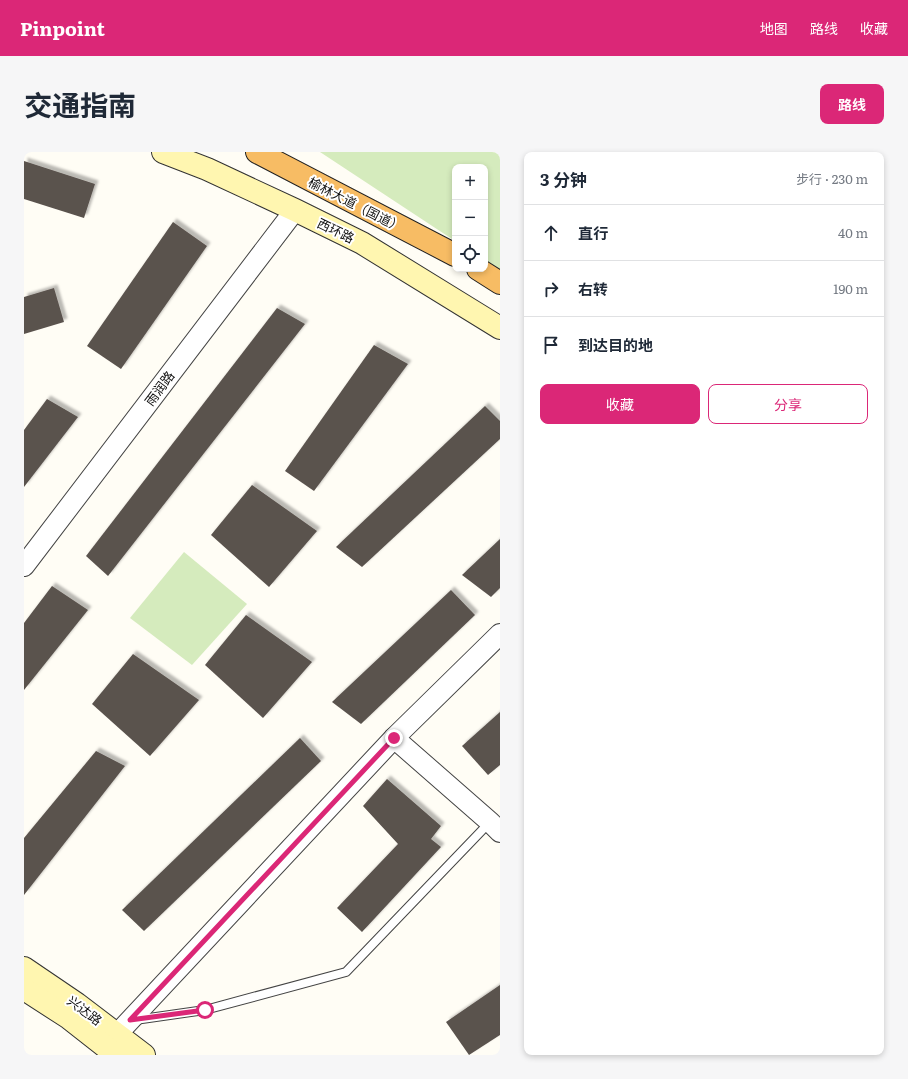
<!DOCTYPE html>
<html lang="zh">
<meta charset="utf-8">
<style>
:root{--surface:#fff;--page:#f6f6f7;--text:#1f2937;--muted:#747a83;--line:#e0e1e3;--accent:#db2777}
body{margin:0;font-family:Literata,"Noto Sans SC",serif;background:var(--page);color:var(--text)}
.controls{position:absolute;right:12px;top:12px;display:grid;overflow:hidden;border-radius:8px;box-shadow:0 2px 6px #0003}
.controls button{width:36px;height:36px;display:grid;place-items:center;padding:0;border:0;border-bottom:1px solid var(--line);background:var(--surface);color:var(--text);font:20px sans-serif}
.stop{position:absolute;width:12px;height:12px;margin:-9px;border:3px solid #db2777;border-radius:50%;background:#fff}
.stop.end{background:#db2777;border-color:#fff;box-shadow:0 1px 4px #0008}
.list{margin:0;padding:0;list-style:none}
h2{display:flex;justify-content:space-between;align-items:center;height:52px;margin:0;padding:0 16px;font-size:17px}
h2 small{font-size:13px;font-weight:400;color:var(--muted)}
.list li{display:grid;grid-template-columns:26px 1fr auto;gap:12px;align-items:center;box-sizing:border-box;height:56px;padding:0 16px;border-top:1px solid var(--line)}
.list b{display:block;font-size:15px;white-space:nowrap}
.list em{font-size:13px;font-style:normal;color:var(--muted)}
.actions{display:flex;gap:8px;padding:12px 16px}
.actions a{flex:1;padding:9px 0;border:1px solid var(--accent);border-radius:8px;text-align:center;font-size:14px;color:var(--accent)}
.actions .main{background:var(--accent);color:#fff}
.icon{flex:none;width:22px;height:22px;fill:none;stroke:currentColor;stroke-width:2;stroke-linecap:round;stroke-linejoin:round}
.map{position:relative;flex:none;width:476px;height:903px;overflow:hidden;border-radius:8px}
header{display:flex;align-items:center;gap:24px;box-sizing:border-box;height:56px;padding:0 20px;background:var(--accent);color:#fff}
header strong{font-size:19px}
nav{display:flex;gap:22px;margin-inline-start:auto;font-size:14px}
.intro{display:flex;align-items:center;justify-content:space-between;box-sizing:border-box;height:96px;padding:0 24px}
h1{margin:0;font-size:28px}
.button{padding:10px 18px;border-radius:8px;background:var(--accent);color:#fff;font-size:14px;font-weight:700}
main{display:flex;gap:24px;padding:0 24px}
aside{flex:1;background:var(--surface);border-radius:8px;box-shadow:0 2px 6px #0003}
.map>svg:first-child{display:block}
.green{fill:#d5ebbd}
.building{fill:#5a524d;filter:url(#shadow)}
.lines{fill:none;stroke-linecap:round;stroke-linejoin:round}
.service-casing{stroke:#444;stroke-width:10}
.tertiary-casing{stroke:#444;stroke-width:22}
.secondary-casing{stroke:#333;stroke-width:24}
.trunk-casing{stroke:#222;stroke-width:24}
.service{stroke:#fff;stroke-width:8}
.tertiary{stroke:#fff;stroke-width:20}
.secondary{stroke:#fff6b0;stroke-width:22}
.trunk{stroke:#f7bc64;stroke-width:22}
.route{stroke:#db2777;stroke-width:5}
.labels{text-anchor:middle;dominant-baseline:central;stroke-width:4;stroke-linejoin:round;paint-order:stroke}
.street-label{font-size:13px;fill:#111;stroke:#fff}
</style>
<header>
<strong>Pinpoint</strong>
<nav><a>地图</a><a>路线</a><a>收藏</a></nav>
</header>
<div class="intro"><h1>交通指南</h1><a class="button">路线</a></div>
<main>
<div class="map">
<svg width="476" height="903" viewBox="0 0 476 903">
<defs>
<filter id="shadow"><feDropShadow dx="3.5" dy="-3.5" stdDeviation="1" flood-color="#0004"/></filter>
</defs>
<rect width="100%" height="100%" fill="#fffdf5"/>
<g class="green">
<path d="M296,0H476V119L461,109V15H431V89Z"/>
<path d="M160,400L223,452L168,513L106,466Z"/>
</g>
<g class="building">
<path d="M0,9L71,32L60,66L0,47Z"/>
<path d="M149,70L183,94L97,217L63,194Z"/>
<path d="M30,136L40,170L0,182V145Z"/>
<path d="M253,156L281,172L84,424L62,404Z"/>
<path d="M350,193L384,212L290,339L261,319Z"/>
<path d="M23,247L54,265L0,335V278Z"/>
<path d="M461,254L476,269V287L338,415L312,395Z"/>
<path d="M228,333L293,379L245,435L187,383Z"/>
<path d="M476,387V436L467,445L438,423Z"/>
<path d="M28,434L64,458L0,538V471Z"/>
<path d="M427,438L451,463L337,572L308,550Z"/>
<path d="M222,463L288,510L239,566L181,513Z"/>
<path d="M109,502L175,548L126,604L68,552Z"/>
<path d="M476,560V613L464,623L438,594Z"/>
<path d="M276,586L297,609L120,779L98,758Z"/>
<path d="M72,599L101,614L0,743V686Z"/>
<path d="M363,627L417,674L407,687L417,695L338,780L313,756L374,692L339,654Z"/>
<path d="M476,833V883L445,903L422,870Z"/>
</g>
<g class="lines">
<g class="service-casing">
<path id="service" d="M111,868L181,858L322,820L466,670"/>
</g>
<g class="tertiary-casing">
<g id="tertiary">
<path d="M0,414L271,58"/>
<path d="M370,586L466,670L476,680"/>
<path d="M82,894L370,586L476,482"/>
</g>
</g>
<g class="secondary-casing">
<g id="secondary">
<path d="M139,0L183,17L271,58L338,91L476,176"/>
<path d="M0,816L53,852L120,903"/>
<path d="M0,837L45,866L92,903"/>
</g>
</g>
<g class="trunk-casing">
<g id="trunk">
<path d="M233,0L431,103"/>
<path d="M454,117L476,131"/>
</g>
</g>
<use href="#service" class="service"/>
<use href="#tertiary" class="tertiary"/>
<use href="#secondary" class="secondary"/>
<use href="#trunk" class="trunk"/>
</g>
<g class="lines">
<path class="route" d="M181,858L106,868L370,586"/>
</g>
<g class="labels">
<g class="street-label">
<text transform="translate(332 52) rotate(27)">榆林大道（国道）</text>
<text transform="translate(312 78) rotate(26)">西环路</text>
<text transform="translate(135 236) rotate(-53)">雨润路</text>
<text transform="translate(61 858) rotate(37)">兴达路</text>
</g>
</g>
</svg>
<div class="controls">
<button>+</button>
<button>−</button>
<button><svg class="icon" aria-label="locate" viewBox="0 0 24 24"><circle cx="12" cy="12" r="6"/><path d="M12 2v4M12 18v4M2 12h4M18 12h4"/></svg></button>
</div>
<div class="stop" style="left:181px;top:858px"></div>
<div class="stop end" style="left:370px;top:586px"></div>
</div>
<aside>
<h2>3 分钟<small>步行 · 230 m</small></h2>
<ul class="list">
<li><svg class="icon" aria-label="ahead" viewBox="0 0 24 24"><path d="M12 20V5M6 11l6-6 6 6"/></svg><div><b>直行</b></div><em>40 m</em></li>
<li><svg class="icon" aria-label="right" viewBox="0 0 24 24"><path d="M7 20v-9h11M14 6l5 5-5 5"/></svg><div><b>右转</b></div><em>190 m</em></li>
<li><svg class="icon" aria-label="arrive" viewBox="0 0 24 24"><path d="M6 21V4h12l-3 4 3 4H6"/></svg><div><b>到达目的地</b></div></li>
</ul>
<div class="actions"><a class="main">收藏</a><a>分享</a></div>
</aside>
</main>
